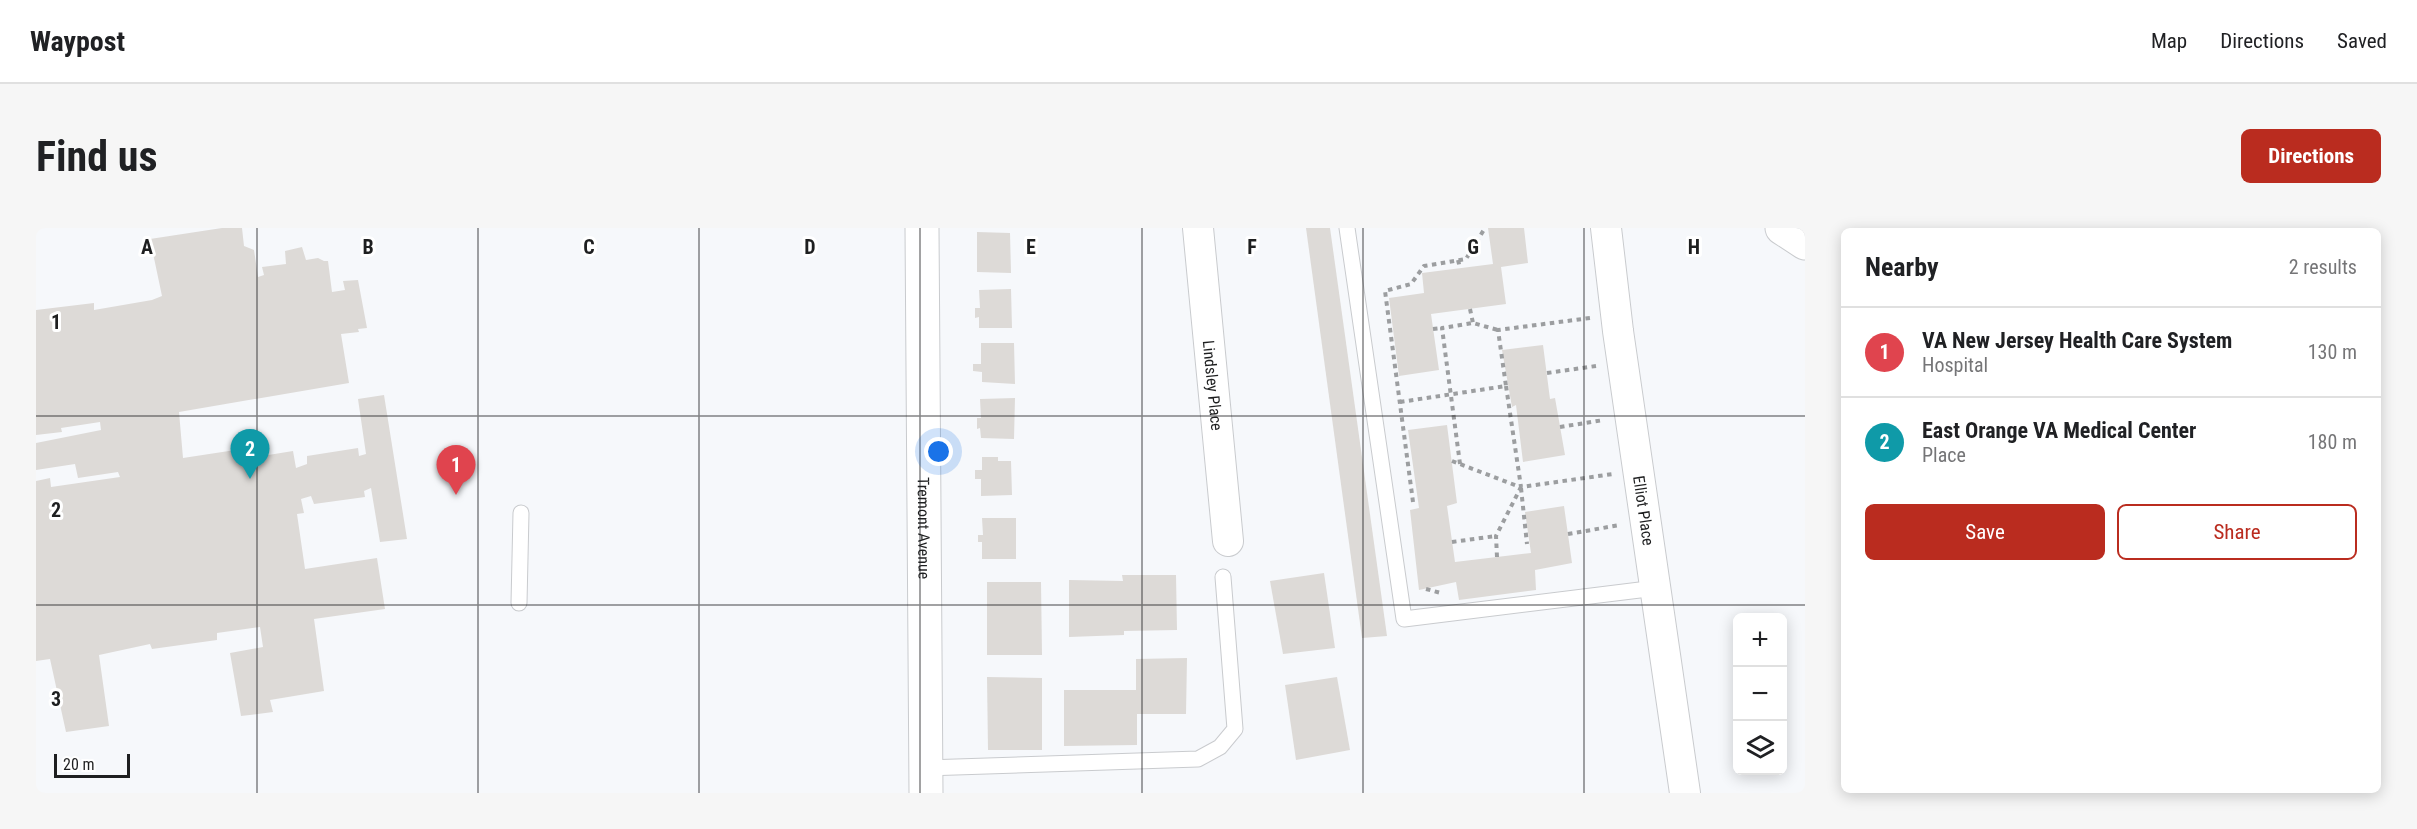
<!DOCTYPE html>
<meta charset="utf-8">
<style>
:root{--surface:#fff;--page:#f6f6f6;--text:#202124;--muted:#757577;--line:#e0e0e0;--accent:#ba2c1f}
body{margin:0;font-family:"Roboto Condensed",sans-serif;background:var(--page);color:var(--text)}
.controls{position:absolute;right:18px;bottom:18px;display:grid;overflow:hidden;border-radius:9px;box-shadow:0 3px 15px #0003}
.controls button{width:54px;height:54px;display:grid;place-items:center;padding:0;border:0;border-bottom:2px solid var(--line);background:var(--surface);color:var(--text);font:30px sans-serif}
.scale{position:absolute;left:18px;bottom:15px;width:76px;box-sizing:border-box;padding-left:6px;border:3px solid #1e1f20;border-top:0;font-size:16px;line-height:21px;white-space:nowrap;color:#1e1f20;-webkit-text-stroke:4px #fff;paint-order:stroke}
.you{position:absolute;left:903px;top:224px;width:21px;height:21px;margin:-15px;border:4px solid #fff;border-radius:50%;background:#1a73e8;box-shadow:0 0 0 9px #1a73e833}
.badge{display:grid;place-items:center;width:39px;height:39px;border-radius:50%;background:var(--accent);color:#fff;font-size:20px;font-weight:700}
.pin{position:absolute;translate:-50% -50px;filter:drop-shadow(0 2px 3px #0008)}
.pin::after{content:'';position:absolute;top:32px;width:21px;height:18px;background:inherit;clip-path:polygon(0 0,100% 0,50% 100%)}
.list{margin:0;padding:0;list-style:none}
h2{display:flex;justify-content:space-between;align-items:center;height:78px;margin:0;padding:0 24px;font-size:26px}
h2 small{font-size:20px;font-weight:400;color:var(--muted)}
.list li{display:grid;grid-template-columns:39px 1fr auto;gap:18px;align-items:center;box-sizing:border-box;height:90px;padding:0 24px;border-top:2px solid var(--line)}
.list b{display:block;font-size:22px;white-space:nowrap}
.list p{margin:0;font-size:20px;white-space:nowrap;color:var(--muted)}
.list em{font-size:20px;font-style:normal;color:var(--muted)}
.actions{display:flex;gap:12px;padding:18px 24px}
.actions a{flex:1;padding:14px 0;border:2px solid var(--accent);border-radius:9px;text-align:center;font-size:21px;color:var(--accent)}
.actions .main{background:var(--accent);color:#fff}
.icon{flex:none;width:33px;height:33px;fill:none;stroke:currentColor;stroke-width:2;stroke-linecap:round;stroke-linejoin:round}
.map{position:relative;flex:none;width:1769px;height:565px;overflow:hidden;border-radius:9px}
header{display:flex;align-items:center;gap:36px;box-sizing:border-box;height:84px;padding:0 30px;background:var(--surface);border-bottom:2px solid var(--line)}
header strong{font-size:28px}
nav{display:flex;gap:33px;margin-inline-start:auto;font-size:21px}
.intro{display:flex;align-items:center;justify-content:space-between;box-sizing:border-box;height:144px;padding:0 36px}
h1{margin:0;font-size:42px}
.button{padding:15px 27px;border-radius:9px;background:var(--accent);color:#fff;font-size:21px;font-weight:700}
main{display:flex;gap:36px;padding:0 36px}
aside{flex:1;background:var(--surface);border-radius:9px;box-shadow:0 3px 15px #0003}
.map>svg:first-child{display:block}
.building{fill:#dddad7}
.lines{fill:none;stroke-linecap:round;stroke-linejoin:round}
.service-casing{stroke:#c9cbce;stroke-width:17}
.minor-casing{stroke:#c9cbce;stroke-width:32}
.tertiary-casing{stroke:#c9cbce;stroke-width:35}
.secondary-casing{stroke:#c9cbce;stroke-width:35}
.path{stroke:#9c9ea0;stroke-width:4;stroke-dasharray:4.5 4.5;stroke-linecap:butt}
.service{stroke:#fff;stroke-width:15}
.minor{stroke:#fff;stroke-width:30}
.tertiary{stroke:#fff;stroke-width:33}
.secondary{stroke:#fff;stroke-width:33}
.grid{fill:none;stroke:#1e1f20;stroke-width:1.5;stroke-opacity:0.55}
.labels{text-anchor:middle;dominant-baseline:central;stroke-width:6;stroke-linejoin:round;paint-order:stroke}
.street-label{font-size:16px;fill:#1e1f20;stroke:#fff}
.grid-label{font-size:20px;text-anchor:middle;font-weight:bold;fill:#1e1f20;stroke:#fff;stroke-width:6;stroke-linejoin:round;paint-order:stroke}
</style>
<header>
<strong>Waypost</strong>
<nav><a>Map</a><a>Directions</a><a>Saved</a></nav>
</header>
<div class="intro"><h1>Find us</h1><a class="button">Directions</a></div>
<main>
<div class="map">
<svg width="1769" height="565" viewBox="0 0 1769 565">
<rect width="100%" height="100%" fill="#f6f8fb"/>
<g class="building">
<path d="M186,0H206L208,18L218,22L222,49L228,47L226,39L250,36L249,23L266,19L270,32L282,30L288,33H292L296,64L309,62L307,53L322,52L331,100L322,101L323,104L305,106L313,155L143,184L147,230L219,219L220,229L257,223L260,240L271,236V228L322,220L323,228L330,226L322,171L348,167L371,311L344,314L335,260L328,263L329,269L278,276L275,268L265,271L268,285L261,286L269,341L341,330L349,381L278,391L288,463L234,472L237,484L205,488L194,425L227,419L224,399L181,405V412L116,421L114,416L63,427L73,498L30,504L14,431L0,433V253L14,250L15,259L84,249L82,244L42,250L39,236L0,242V215L65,202L64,194L25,200L26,204L0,207V82L58,75V82L116,72L126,68L114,11Z"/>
<path d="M1270,0H1294L1351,408L1326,410Z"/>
<path d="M1452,0H1488L1492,35L1465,39L1470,76L1395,86L1403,142L1363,148L1353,70L1388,65L1386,45L1457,36Z"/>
<path d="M941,4L974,5L975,45L941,44Z"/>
<path d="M975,61L976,100H943V89L939,90V80H944L943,62Z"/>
<path d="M945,115H978L979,156L946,154V144L937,143V136H945Z"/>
<path d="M1507,117L1514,171L1519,170L1529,227L1487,234L1480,177L1476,179L1466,122Z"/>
<path d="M979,170L978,211L945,210L944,200L941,201V190H945L944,171Z"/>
<path d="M1411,197L1421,275L1411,278L1419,334L1495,325L1489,284L1528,278L1536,335L1499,342L1500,362L1423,372L1420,354L1383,362L1374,282L1383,280L1372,202Z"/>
<path d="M946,229H962V233H975L976,267L945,268V251H939V242H946Z"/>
<path d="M946,290H980V331H946V314H942V307H947Z"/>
<path d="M1288,345L1299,420L1247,426L1234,353Z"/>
<path d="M1086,347H1140L1141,402L1088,403V407L1033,409V352L1087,353Z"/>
<path d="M951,354H1005L1006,427H951Z"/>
<path d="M1151,430L1150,486H1101V517L1028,518V462H1100V431Z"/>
<path d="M951,449L1006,450V522H952Z"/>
<path d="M1301,449L1314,522L1260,532L1249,457Z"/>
</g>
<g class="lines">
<g class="service-casing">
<g id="service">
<path d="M1311,0L1368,391L1620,360"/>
<path d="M483,375L485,285"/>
<path d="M889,540L1162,531L1184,519L1199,501L1187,349"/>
</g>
</g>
<g class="minor-casing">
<g id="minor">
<path id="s1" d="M1162,0L1192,313"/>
<path id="s2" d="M1570,0L1582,103L1649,565"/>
</g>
</g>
<g class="tertiary-casing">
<g id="tertiary">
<path id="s3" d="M886,0L890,565"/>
</g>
</g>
<g class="secondary-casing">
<path id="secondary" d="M1746,0L1769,15"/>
</g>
<g class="path">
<path d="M1422,32L1424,40"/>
<path d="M1434,81L1437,95"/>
<path d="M1397,101L1406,100"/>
<path d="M1511,145L1560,138"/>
<path d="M1470,158L1485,259L1577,246"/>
<path d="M1364,174L1470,158L1462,102L1554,90"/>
<path d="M1524,199L1568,192"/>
<path d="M1416,233L1484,259"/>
<path d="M1424,236L1406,100L1437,95L1462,102"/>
<path d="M1485,260L1491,316"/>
<path d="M1377,274L1349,63L1375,56L1388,38L1430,31L1449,0"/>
<path d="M1532,306L1584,297"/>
<path d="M1416,314L1460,308"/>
<path d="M1461,329L1460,308L1485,259"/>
<path d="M1390,361L1405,365"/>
</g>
<use href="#service" class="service"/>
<use href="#minor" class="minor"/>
<use href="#tertiary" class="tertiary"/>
<use href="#secondary" class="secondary"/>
</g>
<path class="grid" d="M221,0V565M442,0V565M663,0V565M884,0V565M1106,0V565M1327,0V565M1548,0V565M0,188H1769M0,377H1769"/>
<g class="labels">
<g class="street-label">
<text stroke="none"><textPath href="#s1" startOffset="158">Lindsley Place</textPath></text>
<text stroke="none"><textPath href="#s2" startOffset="285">Elliot Place</textPath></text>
<text stroke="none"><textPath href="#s3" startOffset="300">Tremont Avenue</textPath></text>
</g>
</g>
<g class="grid-label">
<text x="111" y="26">A</text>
<text x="332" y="26">B</text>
<text x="553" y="26">C</text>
<text x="774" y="26">D</text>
<text x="995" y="26">E</text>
<text x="1216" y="26">F</text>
<text x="1437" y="26">G</text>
<text x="1658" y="26">H</text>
<text x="20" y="101">1</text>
<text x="20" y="289">2</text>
<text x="20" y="478">3</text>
</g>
</svg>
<div class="controls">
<button>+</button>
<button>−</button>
<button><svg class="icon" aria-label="layers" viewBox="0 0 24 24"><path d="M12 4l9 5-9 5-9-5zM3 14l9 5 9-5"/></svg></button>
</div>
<div class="scale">20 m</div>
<div class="you"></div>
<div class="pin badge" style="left:420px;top:267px;background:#e0444e">1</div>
<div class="pin badge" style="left:214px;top:251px;background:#0f9aa8">2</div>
</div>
<aside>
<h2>Nearby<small>2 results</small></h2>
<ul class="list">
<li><span class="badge" style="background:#e0444e">1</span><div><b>VA New Jersey Health Care System</b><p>Hospital</p></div><em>130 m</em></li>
<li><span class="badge" style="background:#0f9aa8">2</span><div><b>East Orange VA Medical Center</b><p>Place</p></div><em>180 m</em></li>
</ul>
<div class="actions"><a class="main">Save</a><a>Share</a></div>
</aside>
</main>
